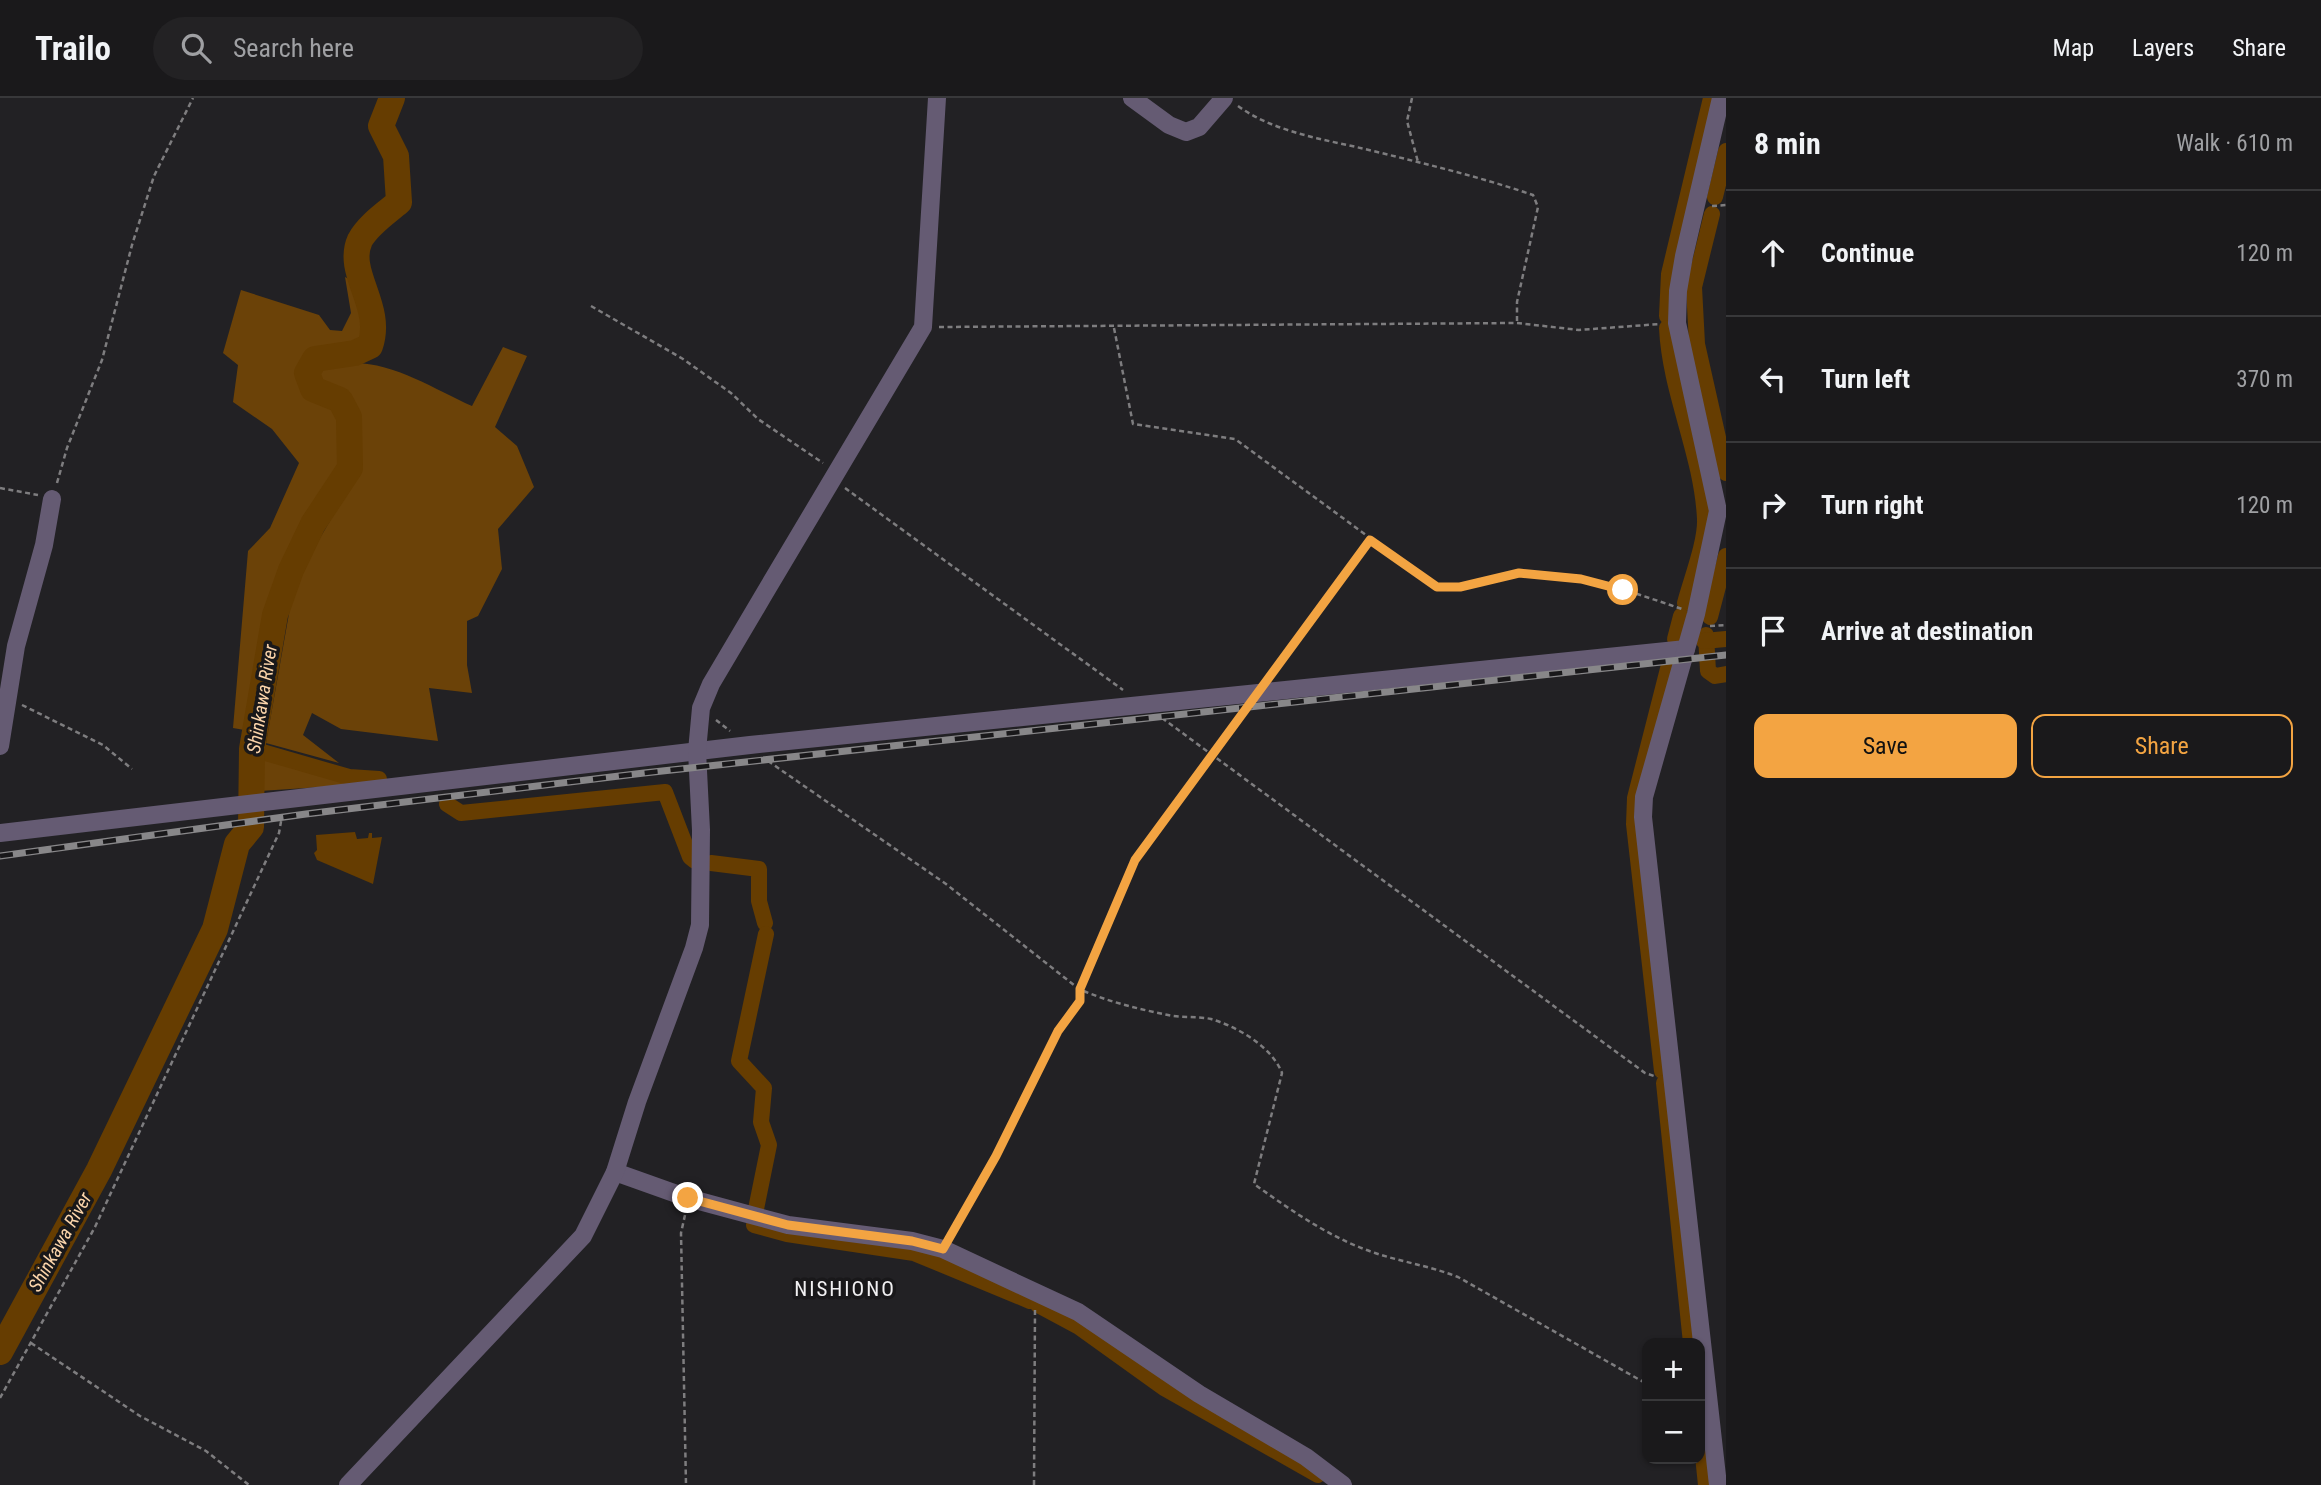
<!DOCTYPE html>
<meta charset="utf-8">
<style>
:root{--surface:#1a191b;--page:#232224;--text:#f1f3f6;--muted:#9fa0a3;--line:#38383a;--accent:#f3a442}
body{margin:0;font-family:"Roboto Condensed",sans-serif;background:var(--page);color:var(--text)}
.controls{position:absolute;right:21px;bottom:21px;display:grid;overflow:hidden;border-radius:14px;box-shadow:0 2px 5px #0004}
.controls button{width:63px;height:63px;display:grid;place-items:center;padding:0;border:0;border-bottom:2px solid var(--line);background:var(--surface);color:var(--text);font:35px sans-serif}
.stop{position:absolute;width:21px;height:21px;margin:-16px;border:5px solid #f3a442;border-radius:50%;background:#fff}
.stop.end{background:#f3a442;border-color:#fff;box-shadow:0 2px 7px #0008}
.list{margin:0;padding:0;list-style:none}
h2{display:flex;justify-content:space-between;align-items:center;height:91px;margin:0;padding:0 28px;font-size:30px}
h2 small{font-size:23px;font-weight:400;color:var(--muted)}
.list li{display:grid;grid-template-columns:46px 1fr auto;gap:21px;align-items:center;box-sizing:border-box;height:126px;padding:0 28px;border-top:2px solid var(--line)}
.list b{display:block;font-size:26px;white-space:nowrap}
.list em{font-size:23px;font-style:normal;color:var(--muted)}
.actions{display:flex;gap:14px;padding:21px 28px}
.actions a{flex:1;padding:16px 0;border:2px solid var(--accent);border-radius:14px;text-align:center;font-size:24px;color:var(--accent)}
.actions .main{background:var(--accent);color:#111}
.icon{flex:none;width:38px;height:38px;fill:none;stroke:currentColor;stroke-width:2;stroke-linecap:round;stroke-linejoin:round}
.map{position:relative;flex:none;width:1726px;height:1387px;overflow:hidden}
header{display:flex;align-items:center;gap:42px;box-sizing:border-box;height:98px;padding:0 35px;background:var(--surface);border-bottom:2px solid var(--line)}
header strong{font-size:33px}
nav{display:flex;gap:38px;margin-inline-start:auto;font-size:24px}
.search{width:490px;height:63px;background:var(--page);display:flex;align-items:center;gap:18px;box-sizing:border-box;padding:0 24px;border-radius:38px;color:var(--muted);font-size:26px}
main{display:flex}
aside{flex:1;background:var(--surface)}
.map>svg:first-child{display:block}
.forest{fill:#6b4208}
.water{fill:#663d01}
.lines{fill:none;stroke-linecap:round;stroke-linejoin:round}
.canal{stroke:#663d01;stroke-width:16}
.river{stroke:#663d01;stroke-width:26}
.path{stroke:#7e7d7f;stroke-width:2.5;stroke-dasharray:5 3.5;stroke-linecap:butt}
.minor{stroke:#655b73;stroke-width:18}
.rail-casing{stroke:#888789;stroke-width:7}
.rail{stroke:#19181a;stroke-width:4.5;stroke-dasharray:13;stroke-linecap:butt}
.route{stroke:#f3a442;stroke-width:9}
.labels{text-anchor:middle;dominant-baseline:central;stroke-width:7;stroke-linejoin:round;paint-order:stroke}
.water-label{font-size:19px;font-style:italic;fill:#fbd4aa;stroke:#19181a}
.quarter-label{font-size:21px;letter-spacing:2px;fill:#f1f0f2;stroke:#19181a}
</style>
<header>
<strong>Trailo</strong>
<div class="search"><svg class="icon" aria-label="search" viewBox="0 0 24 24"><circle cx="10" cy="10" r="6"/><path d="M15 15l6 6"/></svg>Search here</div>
<nav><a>Map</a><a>Layers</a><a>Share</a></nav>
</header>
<main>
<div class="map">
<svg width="1726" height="1387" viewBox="0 0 1726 1387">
<rect width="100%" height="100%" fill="#222124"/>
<g class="forest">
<path d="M345,179L356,185L367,223L363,242L310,259L303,278L309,292L339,309C361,386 302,416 280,480C263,528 258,582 250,633L233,630L248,453L270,430L299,365L272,331L233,304L238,267L223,255L241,192L319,217L330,232L342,233L351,215Z"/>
<path d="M503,249L527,258L495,329L517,348L534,389L498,431L502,471L478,518L467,523V567L472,595L429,590L438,643L341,631L312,615L303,637L339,665L266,645L290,510L305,466L360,371L358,320L352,304L336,288L322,285L318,273C370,248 425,287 472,308Z"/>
<path d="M261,661L352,687L260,693Z"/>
</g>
<path class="water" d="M355,734L357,741L368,740L369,735H372V740L382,739L373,786L317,762L314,755L317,752L316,737Z"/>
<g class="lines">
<g class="canal">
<path d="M1715,99L1726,53"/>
<path d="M1712,116L1694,189L1697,246L1726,375"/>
<path d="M1667,218L1669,176L1711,0"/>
<path d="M1667,230C1670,295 1702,356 1705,421C1706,444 1691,482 1685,505"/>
<path d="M1710,519L1726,458"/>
<path d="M1706,537L1708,573L1715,578L1726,576"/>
<path d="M1675,541L1681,518"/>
<path d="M1704,543L1726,541"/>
<path d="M252,651L349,679L379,681"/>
<path d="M447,706L461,715L665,694L690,759L695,763"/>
<path d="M711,765L759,771V803L765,825"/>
<path d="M1662,973L1634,726L1635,700L1671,559"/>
<path d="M1664,985L1691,1245"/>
<path d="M756,1111L769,1047L761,1024L764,990L739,963L766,836"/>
<path d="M754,1127L787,1136L914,1155L1030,1203"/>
<path d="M1038,1207L1079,1229L1164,1290L1318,1377"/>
<path d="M1700,1329L1706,1387"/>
</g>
<path class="river" d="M0,1254L99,1072L215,831L237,746L251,729L252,651L275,517L291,472L313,426L350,370L349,319L340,302L313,291L307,275L315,261L355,255L370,248C384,208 345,175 360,142C368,127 386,115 399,104L396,58L381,28L392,0"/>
<g class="path">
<path d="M1412,0L1407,23L1418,64"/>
<path d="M1238,8C1274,34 1322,41 1365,51C1422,65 1477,78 1533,97L1538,109L1517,204V225"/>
<path d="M1712,108L1726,107"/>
<path d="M591,208L683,261L731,295L758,321L823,365"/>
<path d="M939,229L1517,225L1579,232L1660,226"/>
<path d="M1114,230L1133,326L1235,341L1437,489C1466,489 1492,475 1521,475C1576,473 1631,494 1682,511"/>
<path d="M57,385L67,350L102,262L132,147L154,78L193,0"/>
<path d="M0,390L38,397"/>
<path d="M845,390L1123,592"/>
<path d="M1710,528L1726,527"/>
<path d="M1269,576L1370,442"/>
<path d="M22,607L103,647L132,671"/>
<path d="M1162,620L1645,975L1657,979"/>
<path d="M716,622L730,633"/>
<path d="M768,663L946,786L1079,891C1106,903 1138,911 1168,917C1182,920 1197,918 1211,921C1238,929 1272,949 1282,975L1254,1086C1292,1113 1330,1140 1375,1155C1402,1164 1430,1168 1458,1179L1647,1286"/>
<path d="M685,1117L681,1135L686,1387"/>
<path d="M952,1136L1048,959L1058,933L1080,903L1079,891L1134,762L1242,613"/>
<path d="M31,1245L140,1318L206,1353L249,1387"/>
<path d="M0,1300L95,1129L279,735L282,718"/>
<path d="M1034,1387L1035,1211"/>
</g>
<g class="minor">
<path d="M1132,0L1169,27L1186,34L1199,29L1224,0"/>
<path d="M0,648L16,548L44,447L52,401"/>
<path d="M0,735L750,647L1686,551"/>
<path d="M615,1074L688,1100L788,1127L912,1143L943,1151L1078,1214L1199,1296L1306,1359L1343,1387"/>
<path d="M348,1387L583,1138L615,1074L637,1004L694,850L700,827L701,732L697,653L701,610L711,586L763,498L923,229L937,0"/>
<path d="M1718,1387L1643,719L1644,699L1696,516L1718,413L1677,225L1678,193L1684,158L1721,0"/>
</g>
<g class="rail-casing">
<path id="rail" d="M0,758L306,716L644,675L1726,557"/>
</g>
<use href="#rail" class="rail"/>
</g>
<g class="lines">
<path class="route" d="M688,1100L788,1127L912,1143L943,1151L996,1058L1058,933L1080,903V891L1135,762L1370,442L1437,489H1460L1519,475L1581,481L1623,492"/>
</g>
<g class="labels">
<g class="water-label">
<text transform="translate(262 601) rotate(-81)">Shinkawa River</text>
<text transform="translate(60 1144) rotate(-61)">Shinkawa River</text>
</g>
<g class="quarter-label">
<text x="845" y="1191">NISHIONO</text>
</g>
</g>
</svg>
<div class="controls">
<button>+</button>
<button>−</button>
</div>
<div class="stop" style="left:1623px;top:492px"></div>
<div class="stop end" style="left:688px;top:1100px"></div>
</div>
<aside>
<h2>8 min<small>Walk · 610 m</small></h2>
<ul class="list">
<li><svg class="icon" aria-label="ahead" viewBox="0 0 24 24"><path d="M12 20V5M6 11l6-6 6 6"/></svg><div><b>Continue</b></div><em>120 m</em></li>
<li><svg class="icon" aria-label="left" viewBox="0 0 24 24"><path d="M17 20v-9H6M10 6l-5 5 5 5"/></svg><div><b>Turn left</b></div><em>370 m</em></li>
<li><svg class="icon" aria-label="right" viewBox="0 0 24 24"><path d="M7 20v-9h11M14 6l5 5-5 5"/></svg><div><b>Turn right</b></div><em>120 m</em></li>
<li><svg class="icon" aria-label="arrive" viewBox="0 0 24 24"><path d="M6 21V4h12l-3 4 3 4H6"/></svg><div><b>Arrive at destination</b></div></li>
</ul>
<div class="actions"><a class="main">Save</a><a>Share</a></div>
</aside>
</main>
